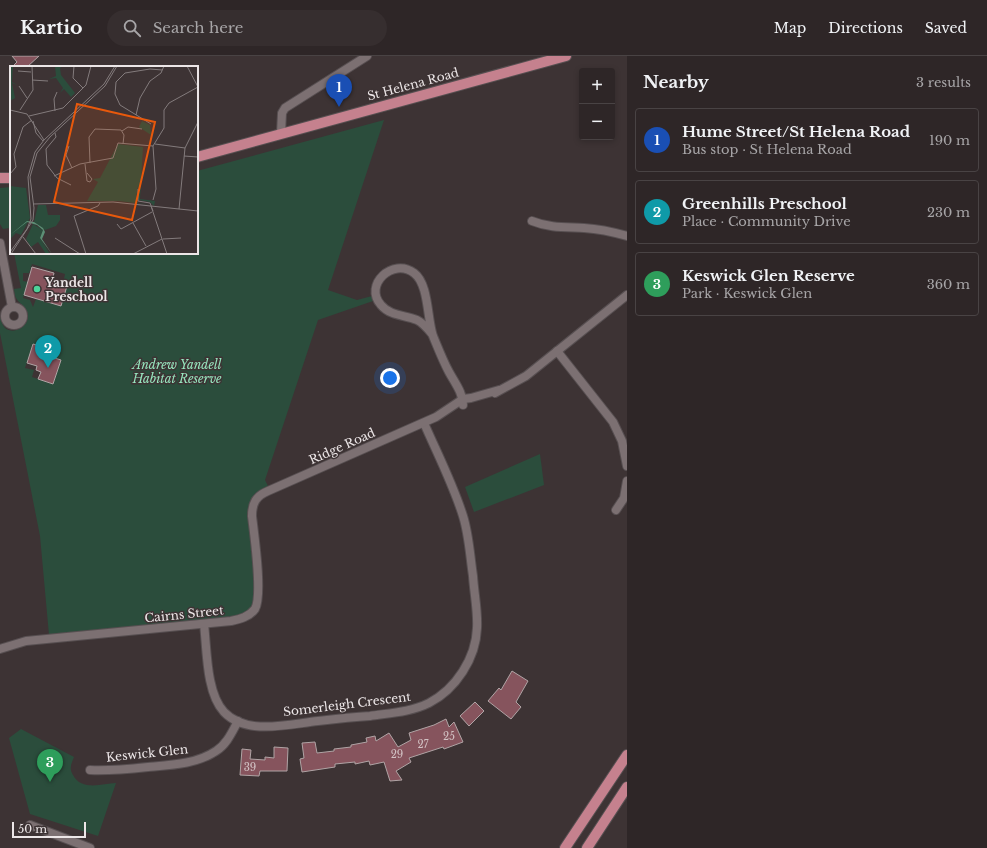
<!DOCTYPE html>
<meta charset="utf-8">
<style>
:root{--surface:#2e2627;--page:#362e2f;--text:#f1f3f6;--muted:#a7a5a7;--line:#494344;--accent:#4dd39a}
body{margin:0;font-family:"Libre Baskerville",serif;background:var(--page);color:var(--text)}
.controls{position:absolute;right:12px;top:12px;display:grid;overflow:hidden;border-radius:4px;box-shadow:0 2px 6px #0003}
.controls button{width:36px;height:36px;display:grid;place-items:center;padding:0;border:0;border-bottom:1px solid var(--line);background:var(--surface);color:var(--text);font:20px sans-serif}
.scale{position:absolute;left:12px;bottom:10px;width:74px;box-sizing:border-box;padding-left:4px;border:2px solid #ece6e7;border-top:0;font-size:11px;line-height:14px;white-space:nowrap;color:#ece6e7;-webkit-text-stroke:3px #3d3334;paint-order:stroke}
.you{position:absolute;left:390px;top:322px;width:14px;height:14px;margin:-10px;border:3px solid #fff;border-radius:50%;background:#1a73e8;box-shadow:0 0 0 6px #1a73e833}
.badge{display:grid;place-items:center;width:26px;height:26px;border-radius:50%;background:var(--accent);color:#fff;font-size:13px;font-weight:700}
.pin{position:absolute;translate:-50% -33px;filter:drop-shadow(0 1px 2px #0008)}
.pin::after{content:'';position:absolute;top:21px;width:14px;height:12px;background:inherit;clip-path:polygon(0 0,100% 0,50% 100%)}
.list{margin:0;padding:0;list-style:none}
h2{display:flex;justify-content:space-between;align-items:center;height:52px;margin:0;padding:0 16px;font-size:17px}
h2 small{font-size:13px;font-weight:400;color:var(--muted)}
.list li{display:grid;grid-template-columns:26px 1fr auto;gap:12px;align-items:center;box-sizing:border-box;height:64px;margin:0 8px 8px;padding:0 8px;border:1px solid var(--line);border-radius:4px}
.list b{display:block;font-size:15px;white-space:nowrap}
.list p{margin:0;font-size:13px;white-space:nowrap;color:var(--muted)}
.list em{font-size:13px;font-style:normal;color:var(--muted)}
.icon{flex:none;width:22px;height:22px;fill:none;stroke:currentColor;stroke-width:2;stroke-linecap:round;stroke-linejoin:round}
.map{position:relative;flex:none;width:627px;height:792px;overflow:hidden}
header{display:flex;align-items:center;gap:24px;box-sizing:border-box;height:56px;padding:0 20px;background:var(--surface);border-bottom:1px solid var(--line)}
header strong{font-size:19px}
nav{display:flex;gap:22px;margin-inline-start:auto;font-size:14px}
.search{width:280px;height:36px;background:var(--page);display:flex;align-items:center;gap:10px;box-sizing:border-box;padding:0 14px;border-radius:22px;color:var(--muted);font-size:15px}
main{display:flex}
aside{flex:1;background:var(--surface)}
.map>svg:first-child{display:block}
.green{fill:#2b4d3c;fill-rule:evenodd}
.building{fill:#86545d;stroke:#b0a4a5}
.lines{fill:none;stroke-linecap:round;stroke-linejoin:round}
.street-casing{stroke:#574f51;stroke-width:10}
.primary-casing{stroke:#574f51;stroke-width:12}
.street{stroke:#7c7072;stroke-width:8}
.primary{stroke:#c5818e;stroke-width:10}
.poi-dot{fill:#4dd39a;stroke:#3d3334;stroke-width:1.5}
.labels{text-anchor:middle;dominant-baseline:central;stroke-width:3;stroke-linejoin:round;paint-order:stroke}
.number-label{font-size:10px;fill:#d2c2c4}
.street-label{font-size:12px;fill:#ece6e7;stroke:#3d3334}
.poi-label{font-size:12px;font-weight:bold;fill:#ece6e7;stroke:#3d3334;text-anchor:start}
.park-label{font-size:12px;font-style:italic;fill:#97e7bf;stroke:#3d3334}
.inset-road{fill:none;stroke:#837b7c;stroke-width:1}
.view{fill:#e8590c;fill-opacity:0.15;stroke:#e8590c;stroke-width:2}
.inset-edge{fill:none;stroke:#ece6e7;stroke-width:2}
</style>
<header>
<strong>Kartio</strong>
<div class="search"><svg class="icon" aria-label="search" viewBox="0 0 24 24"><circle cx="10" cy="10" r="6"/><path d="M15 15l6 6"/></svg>Search here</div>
<nav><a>Map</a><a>Directions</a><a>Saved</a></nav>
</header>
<main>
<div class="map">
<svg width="627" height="792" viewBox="0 0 627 792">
<rect width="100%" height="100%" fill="#3d3334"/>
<g class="green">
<path d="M384,64L328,234L357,244L372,240L373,245L318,264L265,424L268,430C256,436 250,443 248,456L255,531C254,548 253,553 238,561L49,579L40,480L0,277V260C1,264 2,269 5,272C14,279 28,271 28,260C28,251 20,249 16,242C15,240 14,236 14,233L21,232L14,197H197V115ZM32,208L65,218L63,228L67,230L61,250L36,243L33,251L30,244L23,242L28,226L23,225V217H29ZM33,288L44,291L42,298L53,328L32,321L34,314L25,312Z"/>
<path d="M11,131L10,159L11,179L10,172L3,173L0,168V132Z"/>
<path d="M540,398L544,429L474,456L465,431Z"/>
<path d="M21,673L74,701C71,708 69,713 73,719C81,735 102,728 116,727L98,780L30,758L9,682Z"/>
</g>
<g class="building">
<path d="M12,0H39L27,11H12L17,6Z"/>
<path d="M32,211L54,217L52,225L67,230L61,250L24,239Z"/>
<path d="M33,288L44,291L42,298L61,304L53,328L38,323L41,316L36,314L37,310L27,307Z"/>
<path d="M512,615L528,625L516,646L521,651L511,663L488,645L499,632L501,634Z"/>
<path d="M475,646L484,655L469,670L460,660Z"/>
<path d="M446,663L449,671L454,666L463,686L444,693L443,691L409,702L411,706L396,715L402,724L390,725L384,706L370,709L369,705L355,708V706L335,708V711L302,716L300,703L304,702L302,687L315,686L317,697L334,695V693L351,691V689L367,686L366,682L375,680L376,685L389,677L398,691L411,684L409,677L434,669Z"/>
<path d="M274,691L288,692L287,715H260L259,720L240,719L242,693L251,694L250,703L265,704V701L274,702Z"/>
</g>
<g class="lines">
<g class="street-casing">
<g id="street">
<path d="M281,77L282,57L285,52L367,0"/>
<path d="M532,165C549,172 566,171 584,172C599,173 613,176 627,180"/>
<path d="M0,187L12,251"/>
<circle cx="14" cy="260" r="9"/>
<path d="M432,278C428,273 423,267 417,264C405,259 390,260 381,249C363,229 393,201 414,217C429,228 427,263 433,280C438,292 443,305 449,316C455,327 463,337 463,349"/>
<path d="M557,295L613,366L622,385L627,410"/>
<path d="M495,337L526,320L627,239"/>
<path d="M616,454L624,442L627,425"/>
<path d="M204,568C207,593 206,637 224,656C247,680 289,668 318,665C335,663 353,661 370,660C390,657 411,656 429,647C456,633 476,602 477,572C478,555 474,537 473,520C470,500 469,479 463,460C453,428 437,397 424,367"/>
<path d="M0,593L26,585L231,565C240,563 249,561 255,553C263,539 254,478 252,460C252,447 256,440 268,435L436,361L463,343L471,342L499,334"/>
<path d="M90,714C110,715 129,713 148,711C171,709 197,708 216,695C227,688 232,676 238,665"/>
<path d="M30,769L90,792"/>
</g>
</g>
<g class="primary-casing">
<g id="primary">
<path d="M197,101L566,0"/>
<path d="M0,122H11"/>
<path d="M565,792L627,699"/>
<path d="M587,792L627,731"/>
</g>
</g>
<use href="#street" class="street"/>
<use href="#primary" class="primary"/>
</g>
<circle class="poi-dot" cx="37" cy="233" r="4"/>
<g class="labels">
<g class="number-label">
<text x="449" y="680">25</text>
<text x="423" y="688">27</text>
<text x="397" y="698">29</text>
<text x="250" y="711">39</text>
</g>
<g class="street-label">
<text transform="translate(413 28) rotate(-15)">St Helena Road</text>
<text transform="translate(342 390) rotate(-24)">Ridge Road</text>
<text transform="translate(184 558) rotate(-6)">Cairns Street</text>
<text transform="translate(347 648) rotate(-7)">Somerleigh Crescent</text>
<text transform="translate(147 697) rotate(-6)">Keswick Glen</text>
</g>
<g class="poi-label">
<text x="45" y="226">Yandell<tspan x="45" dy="14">Preschool</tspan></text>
</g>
<g class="park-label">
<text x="177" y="308">Andrew Yandell<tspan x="177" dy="14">Habitat Reserve</tspan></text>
</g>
</g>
<g transform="translate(10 10)">
<rect width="188" height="188" fill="#3d3334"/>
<path d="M0,0H3L2,16L7,19L2,17L5,32L0,35ZM45,0H53L50,2L51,9L65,27L61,31L54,23L50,27L53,22L46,12L39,13L46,10ZM132,55L140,59L141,69L129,61ZM108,78L133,81L130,133L145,135L144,140L140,136L129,134L128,120L126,132L128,137L141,139L109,135H77L88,116L83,113L90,112ZM0,120L16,122L20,152L11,169L6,167L0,173ZM28,139H36L38,149H50V154L46,160L35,164L24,156ZM23,158L33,164L30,172L40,188H36L28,176L21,181L16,173Z" fill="#2b4d3c"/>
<path d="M17,155L24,156L33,162L35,166L32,173L42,188L30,172L33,164L27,159L17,156L0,169Z" fill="#5c8f75"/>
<path class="inset-road" d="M64,0L63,12L73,22M177,0L188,21M8,5L21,6M22,14L38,15M9,20L17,32M0,44L17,48L34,74M10,44L23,24L22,0M45,45L44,33L47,26M126,49L130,32L140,15L151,7L154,0M19,50L53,42L76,19L81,0M23,55L26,67L33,75M141,58L110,39L105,28L106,16L115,7L140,3L152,4M112,65L118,61L132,63M45,67L46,71L36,83L37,99L47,112L61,119M145,78L175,82M59,80L56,89L62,102M143,80L146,123L143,134M174,90L188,91M80,97L79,71L85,63L111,64L114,69L113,78M70,98L103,92L108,77L143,80L154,62V44L159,37L188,21M75,98L77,115L80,116L82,113L77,107M0,108L6,101L4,88L13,61L22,54M44,110L70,98M128,123V135L140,137L143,145M23,138L103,136L188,145M141,140L157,188M169,143L175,82L188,56M123,157L136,180M107,158L111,163L142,146M13,171L26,188M45,172L70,188M153,173L171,172M0,186L17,163L21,153L18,111L25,86L34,74L94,18L105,0M1,188L23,154L24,142L20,111L27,87L40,71L95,20L107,0M76,188L64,150L88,140L90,137M123,188L152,173"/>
<path class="view" d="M67,38L145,56L122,154L44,136Z"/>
<rect width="188" height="188" class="inset-edge"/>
</g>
</svg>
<div class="controls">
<button>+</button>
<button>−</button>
</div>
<div class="scale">50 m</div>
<div class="you"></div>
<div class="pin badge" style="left:339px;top:51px;background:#1a4fb4">1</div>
<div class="pin badge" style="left:48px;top:312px;background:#0f9aa8">2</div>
<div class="pin badge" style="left:50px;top:726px;background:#2e9e5b">3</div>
</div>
<aside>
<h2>Nearby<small>3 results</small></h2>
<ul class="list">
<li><span class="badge" style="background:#1a4fb4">1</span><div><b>Hume Street/St Helena Road</b><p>Bus stop · St Helena Road</p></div><em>190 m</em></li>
<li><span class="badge" style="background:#0f9aa8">2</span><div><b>Greenhills Preschool</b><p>Place · Community Drive</p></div><em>230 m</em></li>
<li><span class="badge" style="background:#2e9e5b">3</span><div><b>Keswick Glen Reserve</b><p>Park · Keswick Glen</p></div><em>360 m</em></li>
</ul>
</aside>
</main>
